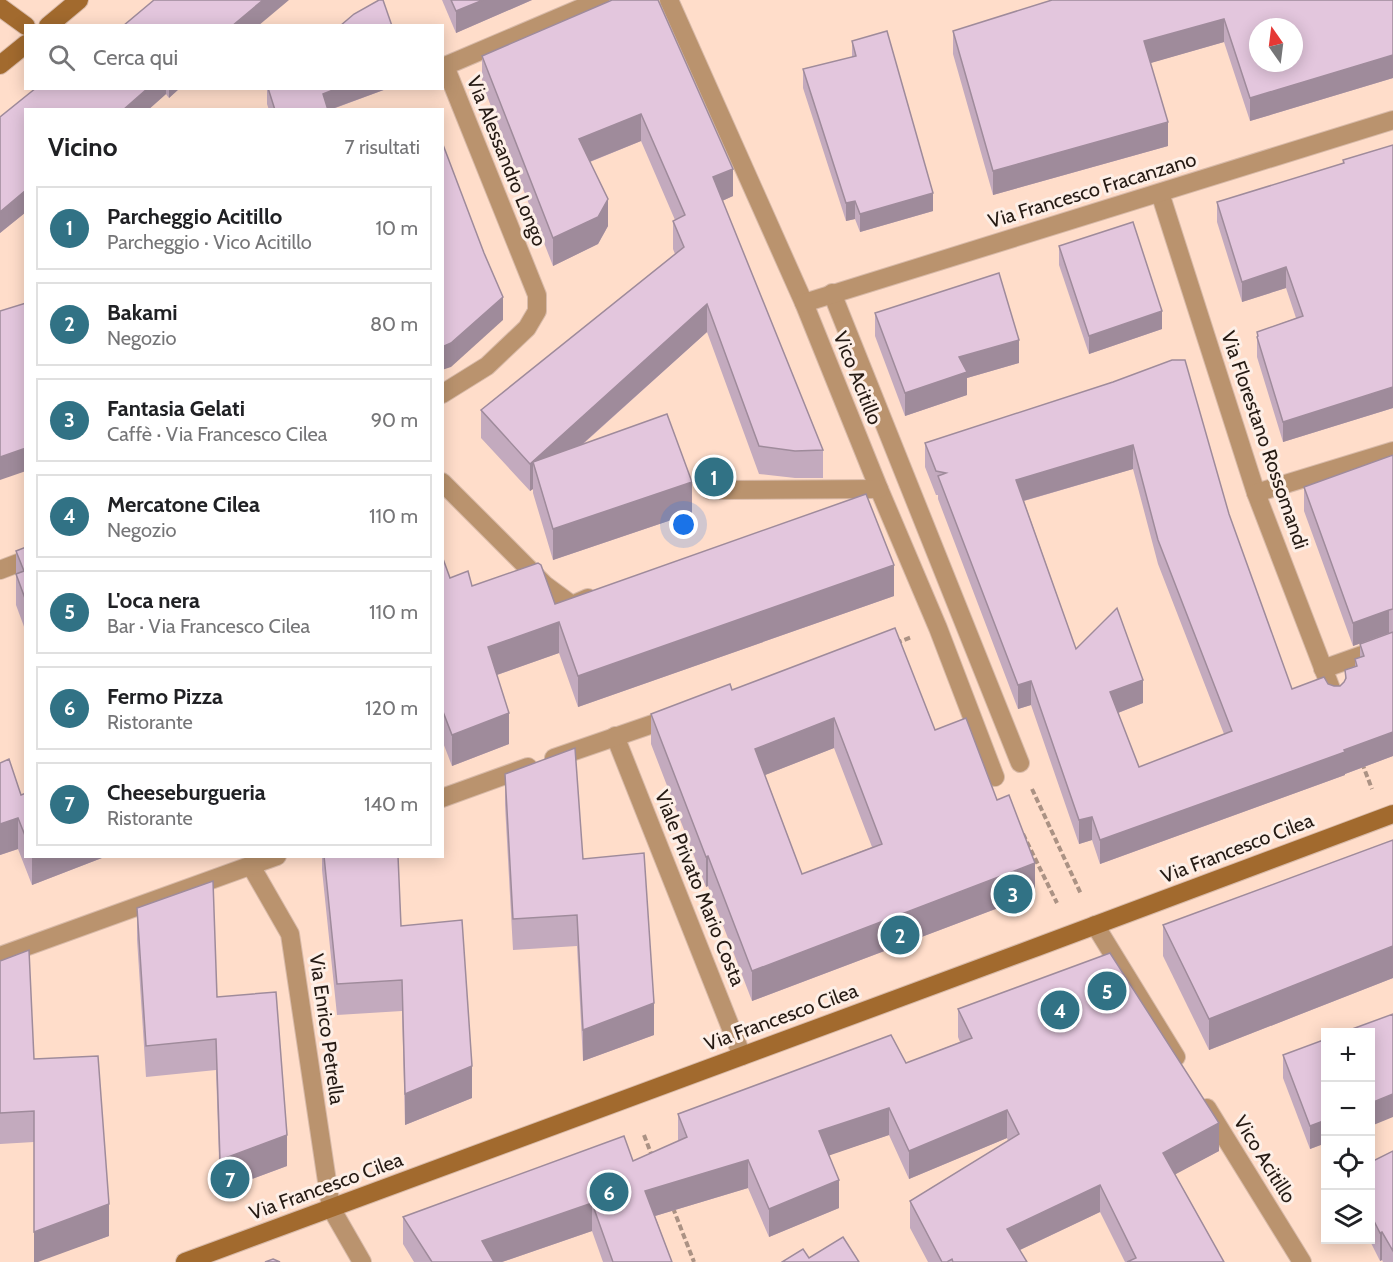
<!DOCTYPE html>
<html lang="it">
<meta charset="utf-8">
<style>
:root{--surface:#fff;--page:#f2f2f2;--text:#202124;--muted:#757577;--line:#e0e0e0;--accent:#317285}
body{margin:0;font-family:Cabin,sans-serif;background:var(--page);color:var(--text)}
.controls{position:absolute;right:18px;bottom:18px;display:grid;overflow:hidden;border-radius:0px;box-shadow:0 3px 15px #0003}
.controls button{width:54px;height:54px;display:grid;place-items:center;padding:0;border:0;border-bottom:2px solid var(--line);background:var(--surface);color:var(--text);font:30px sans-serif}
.compass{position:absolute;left:1249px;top:18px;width:54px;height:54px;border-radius:50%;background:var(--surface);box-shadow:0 3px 15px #0003;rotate:346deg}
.you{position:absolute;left:684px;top:525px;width:21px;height:21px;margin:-15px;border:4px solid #fff;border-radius:50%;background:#1a73e8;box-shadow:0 0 0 9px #1a73e833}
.badge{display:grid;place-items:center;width:39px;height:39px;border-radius:50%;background:var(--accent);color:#fff;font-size:20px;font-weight:700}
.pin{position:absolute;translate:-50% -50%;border:3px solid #fff;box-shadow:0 2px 6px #0006}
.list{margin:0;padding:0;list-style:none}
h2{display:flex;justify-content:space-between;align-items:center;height:78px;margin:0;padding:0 24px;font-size:26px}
h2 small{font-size:20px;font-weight:400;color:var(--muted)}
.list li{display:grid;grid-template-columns:39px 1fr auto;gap:18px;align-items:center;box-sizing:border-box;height:84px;margin:0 12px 12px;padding:0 12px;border:2px solid var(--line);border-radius:0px}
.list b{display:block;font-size:22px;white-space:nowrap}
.list p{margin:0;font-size:20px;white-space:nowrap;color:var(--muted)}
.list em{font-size:20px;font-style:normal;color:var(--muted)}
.icon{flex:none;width:33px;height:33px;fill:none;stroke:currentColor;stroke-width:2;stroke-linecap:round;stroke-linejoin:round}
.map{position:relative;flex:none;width:1393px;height:1262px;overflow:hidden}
.search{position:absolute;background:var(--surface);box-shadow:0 3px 15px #0003;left:24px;top:24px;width:420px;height:66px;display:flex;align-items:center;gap:15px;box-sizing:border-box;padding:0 21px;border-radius:0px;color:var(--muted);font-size:22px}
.panel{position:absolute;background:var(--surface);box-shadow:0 3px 15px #0003;left:24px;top:108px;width:420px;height:750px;border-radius:0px}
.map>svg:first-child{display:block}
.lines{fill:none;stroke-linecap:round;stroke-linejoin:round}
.lane-casing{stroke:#d8baa9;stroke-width:20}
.street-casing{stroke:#d8baa9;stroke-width:20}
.secondary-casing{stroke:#d8baa9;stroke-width:20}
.path{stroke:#ab9284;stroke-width:4;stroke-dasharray:6 3;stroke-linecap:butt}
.lane{stroke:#ba936e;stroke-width:18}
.street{stroke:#ba936e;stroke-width:18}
.secondary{stroke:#a26a2e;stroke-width:18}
.wall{fill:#c3aabe;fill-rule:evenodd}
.shaded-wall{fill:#9f8b9b}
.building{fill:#e3c6dd;stroke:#9f8b9b;stroke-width:1.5;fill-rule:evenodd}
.labels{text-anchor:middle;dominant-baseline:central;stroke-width:6;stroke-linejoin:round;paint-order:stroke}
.street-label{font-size:20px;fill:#251a13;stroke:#fdefe7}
</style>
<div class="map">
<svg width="1393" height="1262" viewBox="0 0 1393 1262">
<rect width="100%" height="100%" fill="#ffddca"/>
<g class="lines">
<g class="lane-casing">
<g id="lane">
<path d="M832,293L1020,763"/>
<path d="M1095,925L1176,1057"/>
<path d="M1207,1108L1302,1262"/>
</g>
</g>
<g class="street-casing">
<g id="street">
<path d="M669,0L804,303L879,489L938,628L995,777"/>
<path d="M1160,193L1256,493L1335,699"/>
<path d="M804,303L1393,120"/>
<path d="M442,394L487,366L527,328L537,311V295L445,66L600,0"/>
<path d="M442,482L545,585L572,605L588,598"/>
<path d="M710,490L879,489"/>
<path d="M1256,493L1393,451"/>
<path d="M0,570L26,560"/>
<path d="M1323,669L1393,644"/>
<path d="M615,736L742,1056"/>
<path d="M554,758L673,717"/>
<path d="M442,798L528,767"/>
<path d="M251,866L290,934L331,1208L362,1262"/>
<path d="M0,956L277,856"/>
</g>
</g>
<g class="secondary-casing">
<g id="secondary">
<path d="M0,7L26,26"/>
<path d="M48,26L79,0"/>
<path d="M0,65L26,44"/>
<path d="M185,1262L1037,947L1393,814"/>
</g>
</g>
<g class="path">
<path d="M896,643L912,637"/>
<path d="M1362,763L1372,789"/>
<path d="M1032,789L1081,894"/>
<path d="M1023,834L1057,903"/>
<path d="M644,1135L652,1156"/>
<path d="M673,1208L694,1262"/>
</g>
<use href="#lane" class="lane"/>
<use href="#street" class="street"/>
<use href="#secondary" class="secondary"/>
</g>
<g class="wall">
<path d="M442,0H532L456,33Z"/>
<path d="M612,0L733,196L722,201L823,450V478H795L759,474L707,332L582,445L692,513L553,560L533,493V489L530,491L481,438V410L675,254L673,249V221L675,220L641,141L590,162L608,226L598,244L553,266L482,83V56Z"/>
<path d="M1393,0V78L1250,121L1224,42L1150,63L1168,146L993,195L953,54V31Z"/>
<path d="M852,41L933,211L860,232L855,219L846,221L803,88V69L852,57Z"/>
<path d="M36,88H180L169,98L166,94L148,110H26V212L0,233V117Z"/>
<path d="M267,88H389L330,110H269L267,104Z"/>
<path d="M1393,145V408L1283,442L1257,357V332L1296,318L1286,288L1242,302L1217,222V202L1343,164V160Z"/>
<path d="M1059,246L1162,329L1089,354L1059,265Z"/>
<path d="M875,313L1019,363L967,378V395L905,416L875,336Z"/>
<path d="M1113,382L1229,514L1292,689L1328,684L1334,686H1340L1344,682L1345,680V670L1355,666V659L1360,657V644L1390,633L1353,646L1304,511V487L1393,455V756L1345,774V775L1100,864L1092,840L1079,844L1031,705L1018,709L938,499V495H936L925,467V443ZM1133,469L1158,564L1224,734L1139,767L1118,713L1143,703L1076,649L1024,501Z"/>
<path d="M26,547V632L16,605V551Z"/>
<path d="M442,556L450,578L472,586L555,604L894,596L578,707L559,653L497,675L509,744L452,766L442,740Z"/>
<path d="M732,690L935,730L997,800L1035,894L752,1001L708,886L706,887L651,744V714ZM834,748L872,847L802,874L765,775Z"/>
<path d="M0,763L21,795L26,793V856H107L32,885L18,849L0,855Z"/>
<path d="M505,774L583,859L654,1035L583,1061L577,946L513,950L505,805Z"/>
<path d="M1393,840V978L1209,1050L1163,956V925Z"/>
<path d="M322,856H398L401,926L472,1098L405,1125L402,1011L337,1015L322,870Z"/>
<path d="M137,908L217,997L287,1166L220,1191L216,1070L146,1077L137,939Z"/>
<path d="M0,961L34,1059L109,1236L34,1262V1142L0,1144Z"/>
<path d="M958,1009L1219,1151L1175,1174L1224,1262H1125L1100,1212L1020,1250L1027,1262H928L910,1228V1201L1008,1141L1007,1138L909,1179L889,1135L829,1155L839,1208L769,1237L748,1188L655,1216L672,1262H603L592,1231L502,1262H414L403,1244V1217L633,1161L678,1141V1114L906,1063L960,1042L958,1037Z"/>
<path d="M1326,1039V1143L1310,1149L1283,1078V1055Z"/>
<path d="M1393,1151V1262H1383L1382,1260L1380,1261L1369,1239H1371V1162Z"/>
</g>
<g class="shaded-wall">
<path d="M263,0H289L258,26H232Z"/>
<path d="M483,0H532L456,33V11Z"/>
<path d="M1224,19V42L1144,65V41Z"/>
<path d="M1393,55V78L1250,121V98Z"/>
<path d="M148,88H166V94L148,110H123Z"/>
<path d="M169,88H180L169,98Z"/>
<path d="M338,88H389L329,110H323V94Z"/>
<path d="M641,114V141L579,166V139Z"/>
<path d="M1168,122V146L993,195V171Z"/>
<path d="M733,169V196L713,205V177Z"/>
<path d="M26,190V212L0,233V212Z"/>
<path d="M933,193V211L860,232V214Z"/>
<path d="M608,199V226L598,244L553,266V238Z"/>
<path d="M855,201V219L846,221V203Z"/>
<path d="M1286,267V288L1242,302V282Z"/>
<path d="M503,297V320L451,367L442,370V347Z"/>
<path d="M707,304V332L539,483L533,462V489L530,491V464Z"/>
<path d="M1162,311V329L1089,354V336Z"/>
<path d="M1019,340V363L967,378V395L905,416V393L959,357Z"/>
<path d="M1393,387V408L1283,442V422Z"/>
<path d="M1133,445V469L1016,503V480Z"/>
<path d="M26,448V471L0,480V457Z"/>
<path d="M692,482V513L553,560V529Z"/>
<path d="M894,565V596L578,707V676Z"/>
<path d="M1389,610V633L1353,646V623Z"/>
<path d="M559,622V653L488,678V647Z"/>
<path d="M1143,680V703L1110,716V692Z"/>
<path d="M1031,681V705L1018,709V685Z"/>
<path d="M509,713V744L452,766V735Z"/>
<path d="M834,718V748L755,779V749Z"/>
<path d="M1393,732V756L1345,774V775L1100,864V840Z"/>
<path d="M1092,817V840L1079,844V820Z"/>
<path d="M18,818V849L0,855V824Z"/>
<path d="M32,856H107L32,885Z"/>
<path d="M708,856V886L706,887V857Z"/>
<path d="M1035,863V894L752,1001V971Z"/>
<path d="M1393,946V978L1209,1050V1019Z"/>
<path d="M654,1003V1035L583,1061V1030Z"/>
<path d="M472,1066V1098L405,1125V1094Z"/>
<path d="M1393,1094V1117L1371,1126V1103Z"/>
<path d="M889,1108V1135L819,1159V1131Z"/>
<path d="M1007,1110V1138L909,1179V1151Z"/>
<path d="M1326,1120V1143L1310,1149V1126Z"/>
<path d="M1219,1123V1151L1163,1181V1153Z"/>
<path d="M287,1135V1166L220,1191V1160Z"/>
<path d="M748,1160V1188L645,1219V1191Z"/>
<path d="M839,1180V1208L769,1237V1209Z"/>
<path d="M1100,1185V1212L1007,1256V1229Z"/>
<path d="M592,1203V1231L502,1262H482V1241Z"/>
<path d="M109,1204V1236L38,1262H34V1232Z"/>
<path d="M1382,1232V1260L1380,1261V1233Z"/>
</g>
<g class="building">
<path d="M154,0H263L232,26H123Z"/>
<path d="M379,0H383L392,26H340L354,14Z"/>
<path d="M451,0H483L456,11Z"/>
<path d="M612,0H658L733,169L713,177L823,450L795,451L759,446L707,304L530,464L481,410L684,247L673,221L685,215L641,114L579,139L608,199L598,217L553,238L482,56Z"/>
<path d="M1052,0H1393V55L1250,98L1224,19L1144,41L1168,122L993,171L953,31ZM1258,27H1294V63H1258Z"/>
<path d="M887,31L933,193L860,214L855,201L846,203L803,69L856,56L852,41Z"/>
<path d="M36,88H148L123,110H26V190L0,212V117Z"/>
<path d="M268,88H338L323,94L328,110H275Z"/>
<path d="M442,142L484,253L503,297L451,343L442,347Z"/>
<path d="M1393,145V387L1283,422L1257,337L1258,336L1257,332L1303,316L1286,267L1242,282L1217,202L1344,163L1343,160Z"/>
<path d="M1133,222L1162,311L1089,336L1059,246Z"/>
<path d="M999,273L1019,340L959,357L967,372L905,393L875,313Z"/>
<path d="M26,303V448L0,457V311Z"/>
<path d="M1172,360H1185L1229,514L1292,689L1324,677L1328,684L1334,686H1340L1344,682L1346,678L1345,670L1357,666L1355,659L1364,656L1360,644L1393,632V732L1344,750L1345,752L1100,840L1092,817L1079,820L1031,681L1018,685L938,476L946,473L936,471L925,443L1113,382ZM1133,445L1158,540L1232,731L1139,767L1110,692L1143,680L1117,608L1076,649L1016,480Z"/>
<path d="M667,414L692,482L553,529L533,462Z"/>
<path d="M1393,455V609L1389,610L1353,623L1304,487Z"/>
<path d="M866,494L894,565L578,676L559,622L488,647L509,713L452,735L442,709V556L450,578L468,571L472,586L538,563L541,565L555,604Z"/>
<path d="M26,547V601L16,574L24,571L16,551Z"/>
<path d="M895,628L935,730L966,718L997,800L1009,795L1035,863L752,971L708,856L706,857L651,714L730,684L732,690ZM834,718L882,844L802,874L755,749Z"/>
<path d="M575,748L583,859L644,853L654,1003L583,1030L577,915L513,919L505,774Z"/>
<path d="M9,759L21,795L26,793V838L18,818L0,824V763Z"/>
<path d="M1393,840V946L1209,1019L1163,925Z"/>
<path d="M324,856H398L401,926L462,920L472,1066L405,1094L402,980L337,984Z"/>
<path d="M213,881L217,997L276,992L287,1135L220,1160L216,1039L146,1046L137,908Z"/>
<path d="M29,950L34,1059L98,1056L109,1204L34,1232V1111L0,1113V961Z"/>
<path d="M1110,953L1219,1123L1163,1153L1224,1262H1127L1136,1258L1100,1185L1007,1229L1027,1262H953L952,1259L947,1262H942L910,1201L1019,1134L1007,1110L909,1151L889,1108L819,1131L839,1180L769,1209L748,1160L645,1191L672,1262H613L592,1203L482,1241L494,1262H432L403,1217L624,1136L633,1161L687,1137L678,1114L891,1035L906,1063L972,1038L958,1009Z"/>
<path d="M1393,1014V1094L1371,1103V1032H1344Z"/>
<path d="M1326,1039V1120L1310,1126L1283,1055Z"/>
<path d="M1393,1151V1251L1382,1232L1380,1233L1371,1215V1162Z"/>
<path d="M843,1237L859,1262H782L803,1249L809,1258Z"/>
<path d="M273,1259L280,1262H265Z"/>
</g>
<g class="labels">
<g class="street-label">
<text transform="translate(507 161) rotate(68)">Via Alessandro Longo</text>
<text transform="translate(1092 190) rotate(-17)">Via Francesco Fracanzano</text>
<text transform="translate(858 378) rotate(68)">Vico Acitillo</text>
<text transform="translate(1265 440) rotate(71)">Via Florestano Rossomandi</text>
<text transform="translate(1237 848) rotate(-21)">Via Francesco Cilea</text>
<text transform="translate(700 888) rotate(68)">Viale Privato Mario Costa</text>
<text transform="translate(781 1017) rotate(-20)">Via Francesco Cilea</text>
<text transform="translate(327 1029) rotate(82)">Via Enrico Petrella</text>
<text transform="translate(1265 1159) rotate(58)">Vico Acitillo</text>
<text transform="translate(326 1186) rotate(-20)">Via Francesco Cilea</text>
</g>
</g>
</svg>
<div class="controls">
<button>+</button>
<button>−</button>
<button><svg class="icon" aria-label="locate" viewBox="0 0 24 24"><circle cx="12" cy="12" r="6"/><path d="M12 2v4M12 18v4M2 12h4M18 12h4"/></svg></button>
<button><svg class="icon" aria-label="layers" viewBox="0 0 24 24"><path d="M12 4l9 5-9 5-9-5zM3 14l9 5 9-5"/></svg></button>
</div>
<svg class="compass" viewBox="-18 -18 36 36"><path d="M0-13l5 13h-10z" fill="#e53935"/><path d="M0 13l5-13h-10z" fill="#757577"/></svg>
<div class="you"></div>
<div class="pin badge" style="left:714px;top:477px">1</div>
<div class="pin badge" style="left:900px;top:935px">2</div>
<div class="pin badge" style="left:1013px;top:894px">3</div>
<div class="pin badge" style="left:1060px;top:1010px">4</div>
<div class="pin badge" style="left:1107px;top:991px">5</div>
<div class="pin badge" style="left:609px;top:1192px">6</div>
<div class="pin badge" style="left:230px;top:1179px">7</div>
<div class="search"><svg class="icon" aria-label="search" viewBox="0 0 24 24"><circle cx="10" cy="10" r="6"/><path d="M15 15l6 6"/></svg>Cerca qui</div>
<section class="panel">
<h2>Vicino<small>7 risultati</small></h2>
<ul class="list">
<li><span class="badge">1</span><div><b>Parcheggio Acitillo</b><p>Parcheggio · Vico Acitillo</p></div><em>10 m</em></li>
<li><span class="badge">2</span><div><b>Bakami</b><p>Negozio</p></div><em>80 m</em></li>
<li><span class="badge">3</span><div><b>Fantasia Gelati</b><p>Caffè · Via Francesco Cilea</p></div><em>90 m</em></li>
<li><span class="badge">4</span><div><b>Mercatone Cilea</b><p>Negozio</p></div><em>110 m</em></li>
<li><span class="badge">5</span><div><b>L'oca nera</b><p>Bar · Via Francesco Cilea</p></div><em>110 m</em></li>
<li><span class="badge">6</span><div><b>Fermo Pizza</b><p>Ristorante</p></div><em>120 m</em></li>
<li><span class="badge">7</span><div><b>Cheeseburgueria</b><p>Ristorante</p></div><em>140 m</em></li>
</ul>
</section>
</div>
